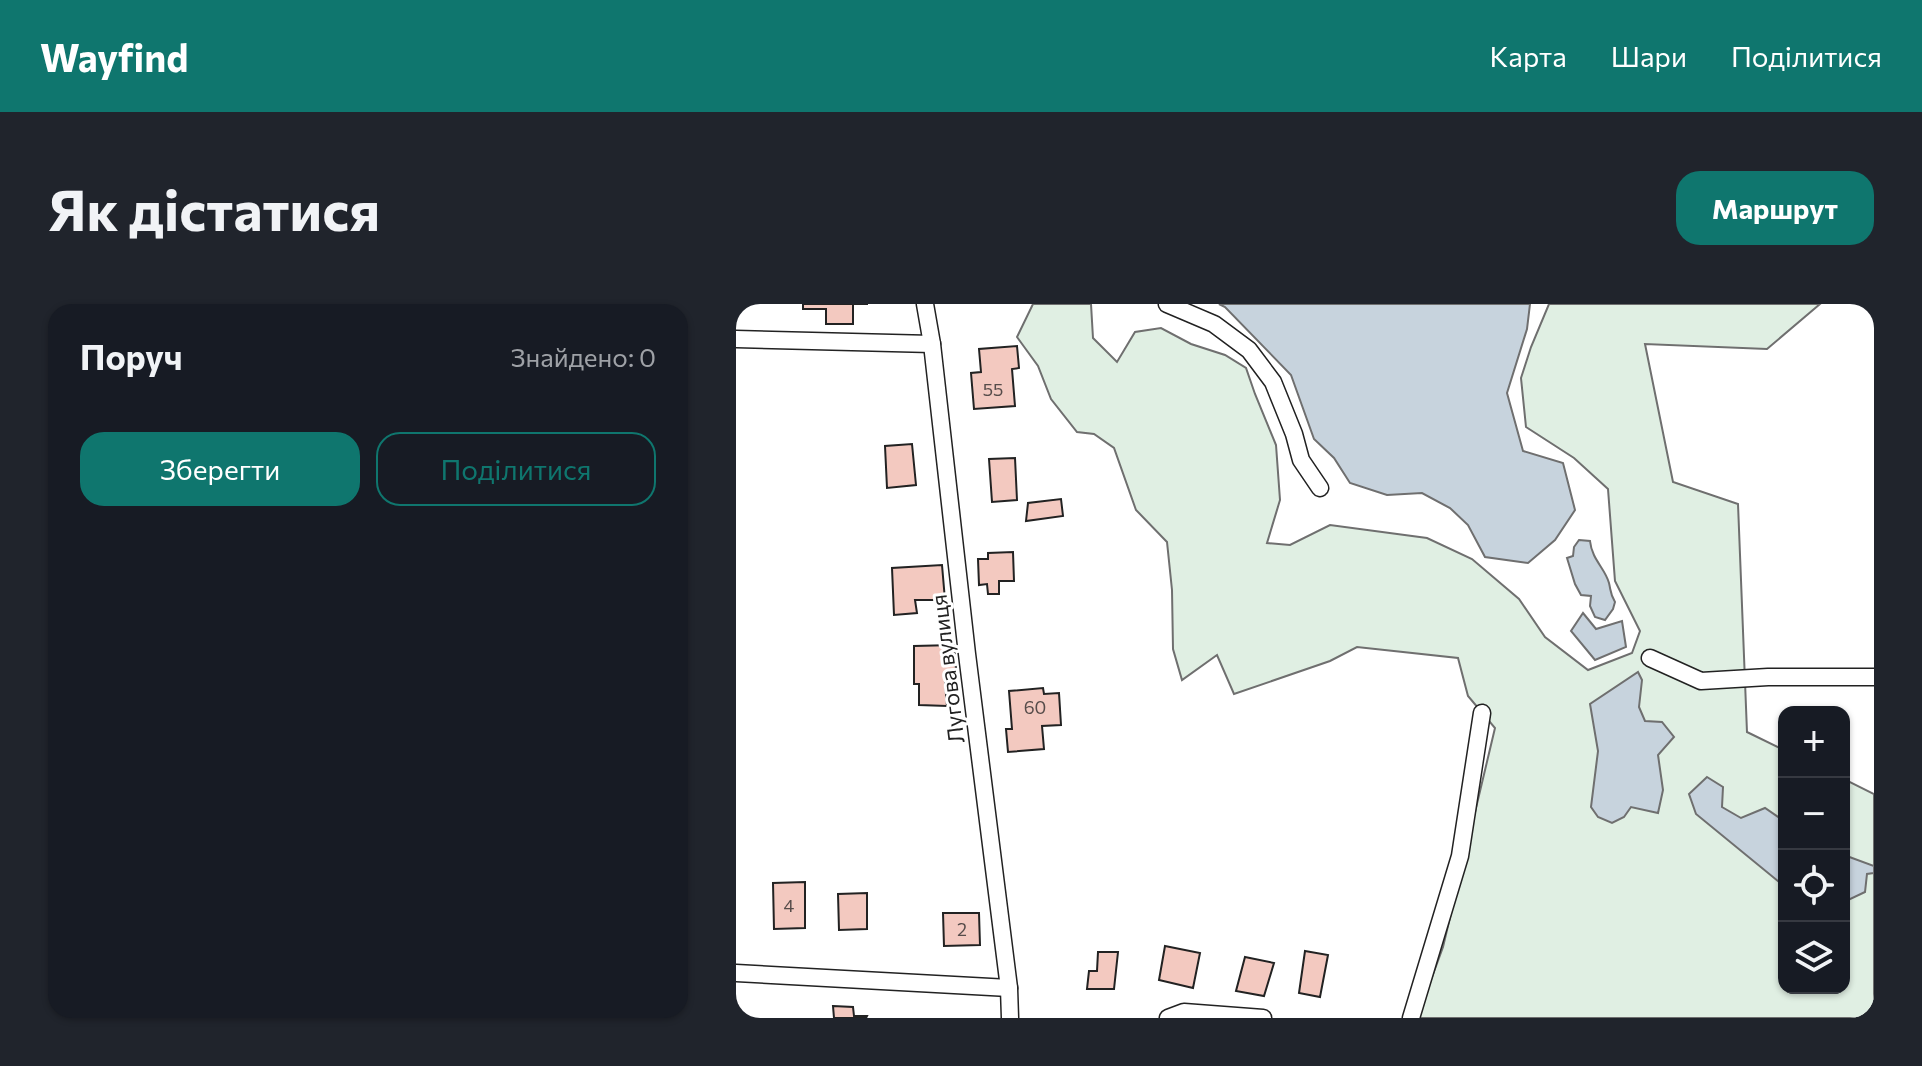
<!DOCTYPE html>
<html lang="uk">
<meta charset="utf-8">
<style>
:root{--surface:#171b24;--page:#20242c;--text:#f1f3f6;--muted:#9ea1a6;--line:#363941;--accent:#0f766e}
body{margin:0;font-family:Commissioner,sans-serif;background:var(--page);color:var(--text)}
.controls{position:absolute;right:24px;bottom:24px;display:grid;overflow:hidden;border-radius:16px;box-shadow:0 2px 6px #0004}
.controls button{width:72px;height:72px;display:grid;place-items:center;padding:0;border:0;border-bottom:2px solid var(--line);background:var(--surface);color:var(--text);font:40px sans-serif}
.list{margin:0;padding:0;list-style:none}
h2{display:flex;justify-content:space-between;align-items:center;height:104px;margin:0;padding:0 32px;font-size:34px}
h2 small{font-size:26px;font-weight:400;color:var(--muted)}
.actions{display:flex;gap:16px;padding:24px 32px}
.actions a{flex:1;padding:18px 0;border:2px solid var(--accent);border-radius:24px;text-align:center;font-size:28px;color:var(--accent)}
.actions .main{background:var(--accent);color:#fff}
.icon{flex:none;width:44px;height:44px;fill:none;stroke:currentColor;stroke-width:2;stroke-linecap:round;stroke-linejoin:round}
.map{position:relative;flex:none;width:1138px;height:714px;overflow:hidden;border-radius:24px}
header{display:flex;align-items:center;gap:48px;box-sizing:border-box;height:112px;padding:0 40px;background:var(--accent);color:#fff}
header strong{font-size:38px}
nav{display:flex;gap:44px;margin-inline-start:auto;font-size:28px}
.intro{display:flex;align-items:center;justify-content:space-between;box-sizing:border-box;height:192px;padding:0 48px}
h1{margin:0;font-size:56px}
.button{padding:20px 36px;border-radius:24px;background:var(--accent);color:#fff;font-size:28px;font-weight:700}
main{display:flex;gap:48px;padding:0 48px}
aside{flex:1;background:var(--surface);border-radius:24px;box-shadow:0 2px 6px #0004}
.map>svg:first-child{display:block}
.green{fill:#e0efe3;stroke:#6f6f6f;stroke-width:2}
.water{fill:#c7d3dd;stroke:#6f6f6f;stroke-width:2}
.building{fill:#f3c9c0;stroke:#222;stroke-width:2}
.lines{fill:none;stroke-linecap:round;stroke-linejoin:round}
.minor-casing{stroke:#222;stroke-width:19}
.minor{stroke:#fff;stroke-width:16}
.labels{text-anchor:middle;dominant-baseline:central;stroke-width:6;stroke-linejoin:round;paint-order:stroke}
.number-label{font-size:18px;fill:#564c4a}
.street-label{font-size:22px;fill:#222;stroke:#fff}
</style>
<header>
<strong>Wayfind</strong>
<nav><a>Карта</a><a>Шари</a><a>Поділитися</a></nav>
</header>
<div class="intro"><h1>Як дістатися</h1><a class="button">Маршрут</a></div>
<main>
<aside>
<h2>Поруч<small>Знайдено: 0</small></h2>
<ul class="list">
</ul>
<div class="actions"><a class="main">Зберегти</a><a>Поділитися</a></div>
</aside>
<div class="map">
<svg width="1138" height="714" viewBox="0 0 1138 714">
<rect width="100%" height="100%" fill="#fff"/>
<path class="green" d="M297,0H355L357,34L381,58L399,28L425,24L455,40L489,51L510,64L519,90L540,141L544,196L531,239L554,241L594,221L691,234L736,255L783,295L809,333L852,366L896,349L904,327L879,277L872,185L838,154L790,123L785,74L795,43L813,0H1084L1031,45L909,40L937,178L1002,200L1011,428L1048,446V684H1108V475L1138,490V714H681L707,643L759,424L732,392L722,354L621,343L594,357L498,390L481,351L446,376L437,345L436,286L431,238L400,206L378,144L358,130L341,128L315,95L302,62L281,33Z"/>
<g class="water">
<path d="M483,0H794L791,25L771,89L787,147L827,159L839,206L819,236L792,259L749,253L732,221L714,204L686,189L651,191L614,179L598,154L578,135L555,71L489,3Z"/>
<path d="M843,236L854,237C856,256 869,264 873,279C875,287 874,290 879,298L877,305L869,316L859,313L854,302L855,292L845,291L839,280L831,254L837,252L838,243Z"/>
<path d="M847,309L860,325L886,317L890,343L859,356L835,327Z"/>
<path d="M902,368L906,376L903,403L909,417L926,418L938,433L922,451L927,486L922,509L895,503L888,513L876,519L862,513L855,503L862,447L854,400Z"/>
<path d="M971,473L987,483L986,503L1005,514L1029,504L1048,517V582L960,510L953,490Z"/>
<path d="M1108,551L1138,562V569L1131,570L1129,588L1108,598Z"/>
</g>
<g class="building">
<path d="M67,0H132H117V20H90V5H67Z"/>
<path d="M281,42L283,64L276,65L279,102L238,105L235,69L245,68L243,45Z"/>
<path d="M176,140L180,181L151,184L149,142Z"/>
<path d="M279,154L281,196L256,198L253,155Z"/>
<path d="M325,195L327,212L290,217L292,199Z"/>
<path d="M277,248L278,277H263V290H252L251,280L243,281L242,255H252V249Z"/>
<path d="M206,261L209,296H179L181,309L158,311L156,264Z"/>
<path d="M218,341L221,378H209L211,402L183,401V380H178V342Z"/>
<path d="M307,384L308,390L323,389L325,421L306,422L308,445L272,448L270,425H276L273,387Z"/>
<path d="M69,578V624L38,625L37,579Z"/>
<path d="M131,589V625L103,626L102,590Z"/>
<path d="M207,609H243L244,641L208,642Z"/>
<path d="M429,642L464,649L457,684L423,676Z"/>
<path d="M569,647L592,651L584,693L563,689Z"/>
<path d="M362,648H382L378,685H351L353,667H361Z"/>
<path d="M509,653L538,659L528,692L500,687Z"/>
<path d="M97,702L117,703L118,712H131L130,714H98Z"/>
</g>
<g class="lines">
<g class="minor-casing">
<g id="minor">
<path d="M189,0L196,40L231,350L273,684L274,714"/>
<path d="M431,0L478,20L513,46L537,78L558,130L565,156L584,184"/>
<path d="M0,35L196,40"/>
<path d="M914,354L965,377L1032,373H1138"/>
<path d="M0,669L273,684"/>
<path d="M432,714L448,708L527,714"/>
<path d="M675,714L724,552L746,409"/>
</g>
</g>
<use href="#minor" class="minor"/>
</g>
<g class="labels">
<g class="number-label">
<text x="257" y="85">55</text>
<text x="299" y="403">60</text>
<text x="53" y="601">4</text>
<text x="226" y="625">2</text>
</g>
<g class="street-label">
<text transform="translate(211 365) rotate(-97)">Лугова вулиця</text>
</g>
</g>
</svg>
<div class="controls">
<button>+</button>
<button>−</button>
<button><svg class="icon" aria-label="locate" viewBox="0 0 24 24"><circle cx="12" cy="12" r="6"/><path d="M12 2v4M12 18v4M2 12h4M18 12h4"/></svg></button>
<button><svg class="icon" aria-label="layers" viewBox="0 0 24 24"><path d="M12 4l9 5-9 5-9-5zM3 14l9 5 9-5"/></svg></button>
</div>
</div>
</main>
